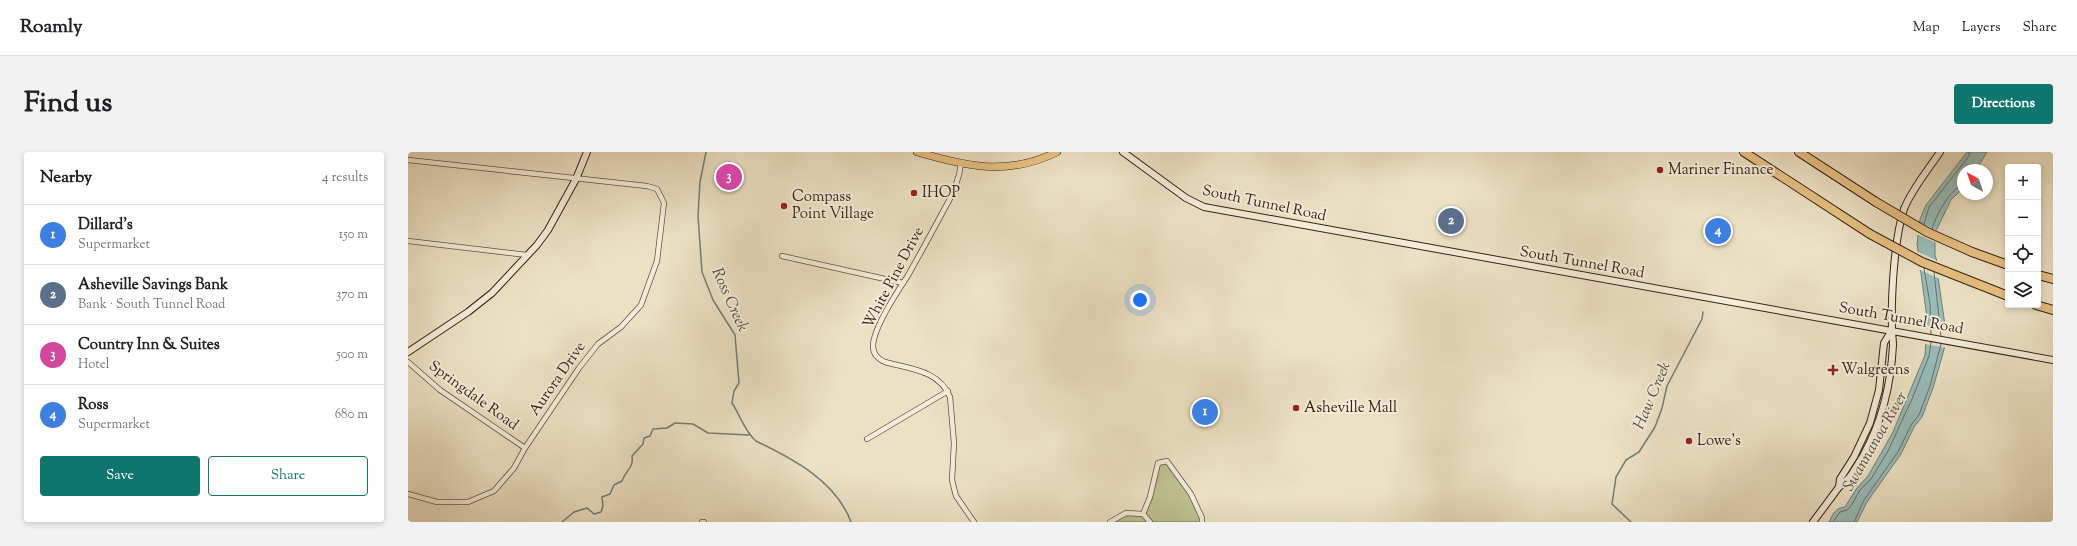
<!DOCTYPE html>
<meta charset="utf-8">
<style>
:root{--surface:#fff;--page:#f2f2f2;--text:#202124;--muted:#757577;--line:#e0e0e0;--accent:#0f766e}
body{margin:0;font-family:"Sorts Mill Goudy",serif;background:var(--page);color:var(--text)}
.controls{position:absolute;right:12px;top:12px;display:grid;overflow:hidden;border-radius:4px;box-shadow:0 2px 6px #0003}
.controls button{width:36px;height:36px;display:grid;place-items:center;padding:0;border:0;border-bottom:1px solid var(--line);background:var(--surface);color:var(--text);font:20px sans-serif}
.compass{position:absolute;left:1549px;top:12px;width:36px;height:36px;border-radius:50%;background:var(--surface);box-shadow:0 2px 6px #0003;rotate:320deg}
.you{position:absolute;left:732px;top:148px;width:14px;height:14px;margin:-10px;border:3px solid #fff;border-radius:50%;background:#1a73e8;box-shadow:0 0 0 6px #1a73e833}
.badge{display:grid;place-items:center;width:26px;height:26px;border-radius:50%;background:var(--accent);color:#fff;font-size:13px;font-weight:700}
.pin{position:absolute;translate:-50% -50%;border:2px solid #fff;box-shadow:0 1px 4px #0006}
.list{margin:0;padding:0;list-style:none}
h2{display:flex;justify-content:space-between;align-items:center;height:52px;margin:0;padding:0 16px;font-size:17px}
h2 small{font-size:13px;font-weight:400;color:var(--muted)}
.list li{display:grid;grid-template-columns:26px 1fr auto;gap:12px;align-items:center;box-sizing:border-box;height:60px;padding:0 16px;border-top:1px solid var(--line)}
.list b{display:block;font-size:15px;white-space:nowrap}
.list p{margin:0;font-size:13px;white-space:nowrap;color:var(--muted)}
.list em{font-size:13px;font-style:normal;color:var(--muted)}
.actions{display:flex;gap:8px;padding:12px 16px}
.actions a{flex:1;padding:9px 0;border:1px solid var(--accent);border-radius:4px;text-align:center;font-size:14px;color:var(--accent)}
.actions .main{background:var(--accent);color:#fff}
.icon{flex:none;width:22px;height:22px;fill:none;stroke:currentColor;stroke-width:2;stroke-linecap:round;stroke-linejoin:round}
.map{position:relative;flex:none;width:1645px;height:370px;overflow:hidden;border-radius:4px}
header{display:flex;align-items:center;gap:24px;box-sizing:border-box;height:56px;padding:0 20px;background:var(--surface);border-bottom:1px solid var(--line)}
header strong{font-size:19px}
nav{display:flex;gap:22px;margin-inline-start:auto;font-size:14px}
.intro{display:flex;align-items:center;justify-content:space-between;box-sizing:border-box;height:96px;padding:0 24px}
h1{margin:0;font-size:28px}
.button{padding:10px 18px;border-radius:4px;background:var(--accent);color:#fff;font-size:14px;font-weight:700}
main{display:flex;gap:24px;padding:0 24px}
aside{flex:1;background:var(--surface);border-radius:4px;box-shadow:0 2px 6px #0003}
.map>svg:first-child{display:block}
.green{fill:#bdc190;stroke:#7a7153}
.water{fill:#99bcb9;stroke:#727e78}
.pier{fill:#ece1c4}
.lines{fill:none;stroke-linecap:round;stroke-linejoin:round}
.shore{stroke:#686e68;stroke-width:1}
.stream{stroke:#727e78;stroke-width:1.5}
.street-casing{stroke:#645142;stroke-width:6}
.secondary-casing{stroke:#372116;stroke-width:8}
.primary-casing{stroke:#372116;stroke-width:8}
.highway-casing{stroke:#372116;stroke-width:10}
.street{stroke:#f3ecd9;stroke-width:4.5}
.secondary{stroke:#f3ecd9;stroke-width:6}
.primary{stroke:#e6c082;stroke-width:7}
.highway{stroke:#e6c082;stroke-width:8}
.highway-bridge-casing{stroke:#372116;stroke-width:10;stroke-linecap:butt}
.highway-bridge{stroke:#e6c082;stroke-width:8}
.poi-dot{fill:#8f2418;stroke:#f3ecd9;stroke-width:1.5}
.labels{text-anchor:middle;dominant-baseline:central;stroke-width:4;stroke-linejoin:round;paint-order:stroke}
.poi-label{font-size:15px;fill:#372116;stroke:#f3ecd9;text-anchor:start}
.street-label{font-size:15px;fill:#372116;stroke:#f3ecd9}
.water-label{font-size:16px;font-style:italic;fill:#545047;stroke:#f3ecd9}
</style>
<header>
<strong>Roamly</strong>
<nav><a>Map</a><a>Layers</a><a>Share</a></nav>
</header>
<div class="intro"><h1>Find us</h1><a class="button">Directions</a></div>
<main>
<aside>
<h2>Nearby<small>4 results</small></h2>
<ul class="list">
<li><span class="badge" style="background:#3f7fe0">1</span><div><b>Dillard's</b><p>Supermarket</p></div><em>150 m</em></li>
<li><span class="badge" style="background:#5c6f8a">2</span><div><b>Asheville Savings Bank</b><p>Bank · South Tunnel Road</p></div><em>370 m</em></li>
<li><span class="badge" style="background:#d1479c">3</span><div><b>Country Inn &amp; Suites</b><p>Hotel</p></div><em>500 m</em></li>
<li><span class="badge" style="background:#3f7fe0">4</span><div><b>Ross</b><p>Supermarket</p></div><em>680 m</em></li>
</ul>
<div class="actions"><a class="main">Save</a><a>Share</a></div>
</aside>
<div class="map">
<svg width="1645" height="370" viewBox="0 0 1645 370">
<rect width="100%" height="100%" fill="#ece1c4"/>
<filter id="stains"><feTurbulence type="fractalNoise" baseFrequency=".005" numOctaves="4"/><feColorMatrix values="0 0 0 0 .2 0 0 0 0 .09 0 0 0 0 .02 0 0 0 .5 -.17"/></filter>
<radialGradient id="worn" r=".72"><stop offset=".6" stop-color="#630" stop-opacity="0"/><stop offset="1" stop-color="#630" stop-opacity=".3"/></radialGradient>
<path class="green" d="M759,309L783,342L794,370H702L718,361L735,362L750,311Z"/>
<path class="water" d="M1559,0H1579L1568,18H1555V36L1543,48L1527,81V103L1530,112V125L1538,180L1537,194L1525,236L1514,265L1506,275L1493,302L1459,350L1449,370H1421C1425,362 1427,356 1437,355L1449,336L1460,324L1485,280L1517,203L1519,166L1509,92L1512,67L1518,53Z"/>
<g class="pier">
<path d="M1510,70L1530,79L1529,91L1508,82Z"/>
<path d="M1508,99L1532,110V127L1510,117Z"/>
<path d="M1517,176L1540,180L1539,196L1517,192Z"/>
</g>
<g class="lines">
<g class="shore">
<path d="M1516,72L1521,55L1561,4V0"/>
<path d="M1524,77C1527,65 1543,35 1555,33"/>
<path d="M1516,116L1522,152L1523,182"/>
<path d="M1526,120L1533,184"/>
<path d="M1425,370L1432,360L1439,358L1443,354L1452,338L1463,327L1480,299L1504,247L1521,204L1523,190"/>
<path d="M1446,370L1456,348L1490,300L1503,273L1511,263L1522,234L1533,192"/>
</g>
<g class="stream">
<path d="M298,0L292,30L290,64L294,120L305,148L327,183L331,231L326,239L324,251C332,263 337,280 348,289C385,307 428,329 443,370"/>
<path d="M154,370L166,360L179,356L186,362L193,360L195,354L194,345L202,342L206,333L214,329C217,319 226,316 224,304L235,292L236,286L242,284L245,277L259,276L267,271L285,272L300,281L341,283"/>
<path d="M1223,370L1204,352L1208,325L1218,308L1231,300L1247,275L1254,256L1259,234L1294,167L1295,160"/>
</g>
<g class="street-casing">
<g id="street">
<path d="M0,8L239,34L249,37L256,51L249,109L233,153L213,175L190,192L171,216L117,296L106,316L86,339L60,350H29L0,342"/>
<path d="M553,11L551,23L545,41C530,69 515,97 499,125C489,140 465,177 465,194C465,202 470,207 477,210C502,217 531,218 542,245L546,291L544,328L548,344L566,370"/>
<path d="M0,89L119,103"/>
<path d="M374,104L495,131"/>
<path d="M0,210L32,238L117,296"/>
<path d="M459,287L540,239"/>
<path d="M735,362L742,345L750,311L759,309L783,342L794,366V370"/>
<path d="M294,370H296"/>
<path d="M702,370L718,361L735,362L742,370"/>
</g>
</g>
<g class="secondary-casing">
<g id="secondary">
<path d="M715,0L778,46L796,55L1645,208"/>
<path d="M0,200L60,160L84,141L129,93L140,78L168,27L179,0"/>
<path d="M1431,335C1442,328 1448,315 1455,304C1474,270 1483,232 1485,193C1485,188 1484,183 1484,178C1483,146 1486,87 1496,57C1504,37 1520,18 1532,0"/>
<path d="M1405,370L1431,335L1432,327L1446,305L1462,271L1471,238L1476,191L1484,178"/>
</g>
</g>
<g class="primary-casing">
<path id="primary" d="M509,0C560,15 600,24 649,0"/>
</g>
<g class="highway-casing">
<g id="highway">
<path d="M1336,0L1462,82"/>
<path d="M1391,0L1468,50"/>
<path d="M1564,100L1600,113"/>
<path d="M1630,123L1645,127"/>
<path d="M1557,127L1600,144"/>
<path d="M1628,153L1645,158"/>
</g>
</g>
<use href="#street" class="street"/>
<use href="#secondary" class="secondary"/>
<use href="#primary" class="primary"/>
<use href="#highway" class="highway"/>
<g class="highway-bridge-casing">
<g id="highway-bridge">
<path d="M1468,50L1519,80L1564,100"/>
<path d="M1462,82L1514,110L1557,127"/>
</g>
</g>
<use href="#highway-bridge" class="highway-bridge"/>
</g>
<g class="poi-dot">
<circle cx="1252" cy="18" r="4"/>
<circle cx="506" cy="41" r="4"/>
<circle cx="376" cy="54" r="4"/>
<path d="M1423 212h4v4h4v4h-4v4h-4v-4h-4v-4h4z"/>
<circle cx="888" cy="256" r="4"/>
<circle cx="1281" cy="289" r="4"/>
</g>
<g class="labels">
<g class="poi-label">
<text x="1260" y="18">Mariner Finance</text>
<text x="514" y="41">IHOP</text>
<text x="384" y="45">Compass<tspan x="384" dy="17">Point Village</tspan></text>
<text x="1433" y="218">Walgreens</text>
<text x="896" y="256">Asheville Mall</text>
<text x="1289" y="289">Lowe's</text>
</g>
<g class="street-label">
<text transform="translate(856 52) rotate(12)">South Tunnel Road</text>
<text transform="translate(1174 111) rotate(10)">South Tunnel Road</text>
<text transform="translate(486 126) rotate(-62)">White Pine Drive</text>
<text transform="translate(1493 167) rotate(10)">South Tunnel Road</text>
<text transform="translate(150 227) rotate(-55)">Aurora Drive</text>
<text transform="translate(65 244) rotate(36)">Springdale Road</text>
</g>
<g class="water-label">
<text transform="translate(321 148) rotate(66)">Ross Creek</text>
<text transform="translate(1245 244) rotate(-67)">Haw Creek</text>
<text transform="translate(1468 290) rotate(-60)">Swannanoa River</text>
</g>
</g>
<rect width="100%" height="100%" filter="url(#stains)"/>
<rect width="100%" height="100%" fill="url(#worn)"/>
</svg>
<div class="controls">
<button>+</button>
<button>−</button>
<button><svg class="icon" aria-label="locate" viewBox="0 0 24 24"><circle cx="12" cy="12" r="6"/><path d="M12 2v4M12 18v4M2 12h4M18 12h4"/></svg></button>
<button><svg class="icon" aria-label="layers" viewBox="0 0 24 24"><path d="M12 4l9 5-9 5-9-5zM3 14l9 5 9-5"/></svg></button>
</div>
<svg class="compass" viewBox="-18 -18 36 36"><path d="M0-13l5 13h-10z" fill="#e53935"/><path d="M0 13l5-13h-10z" fill="#757577"/></svg>
<div class="you"></div>
<div class="pin badge" style="left:797px;top:260px;background:#3f7fe0">1</div>
<div class="pin badge" style="left:1043px;top:69px;background:#5c6f8a">2</div>
<div class="pin badge" style="left:321px;top:25px;background:#d1479c">3</div>
<div class="pin badge" style="left:1310px;top:79px;background:#3f7fe0">4</div>
</div>
</main>
